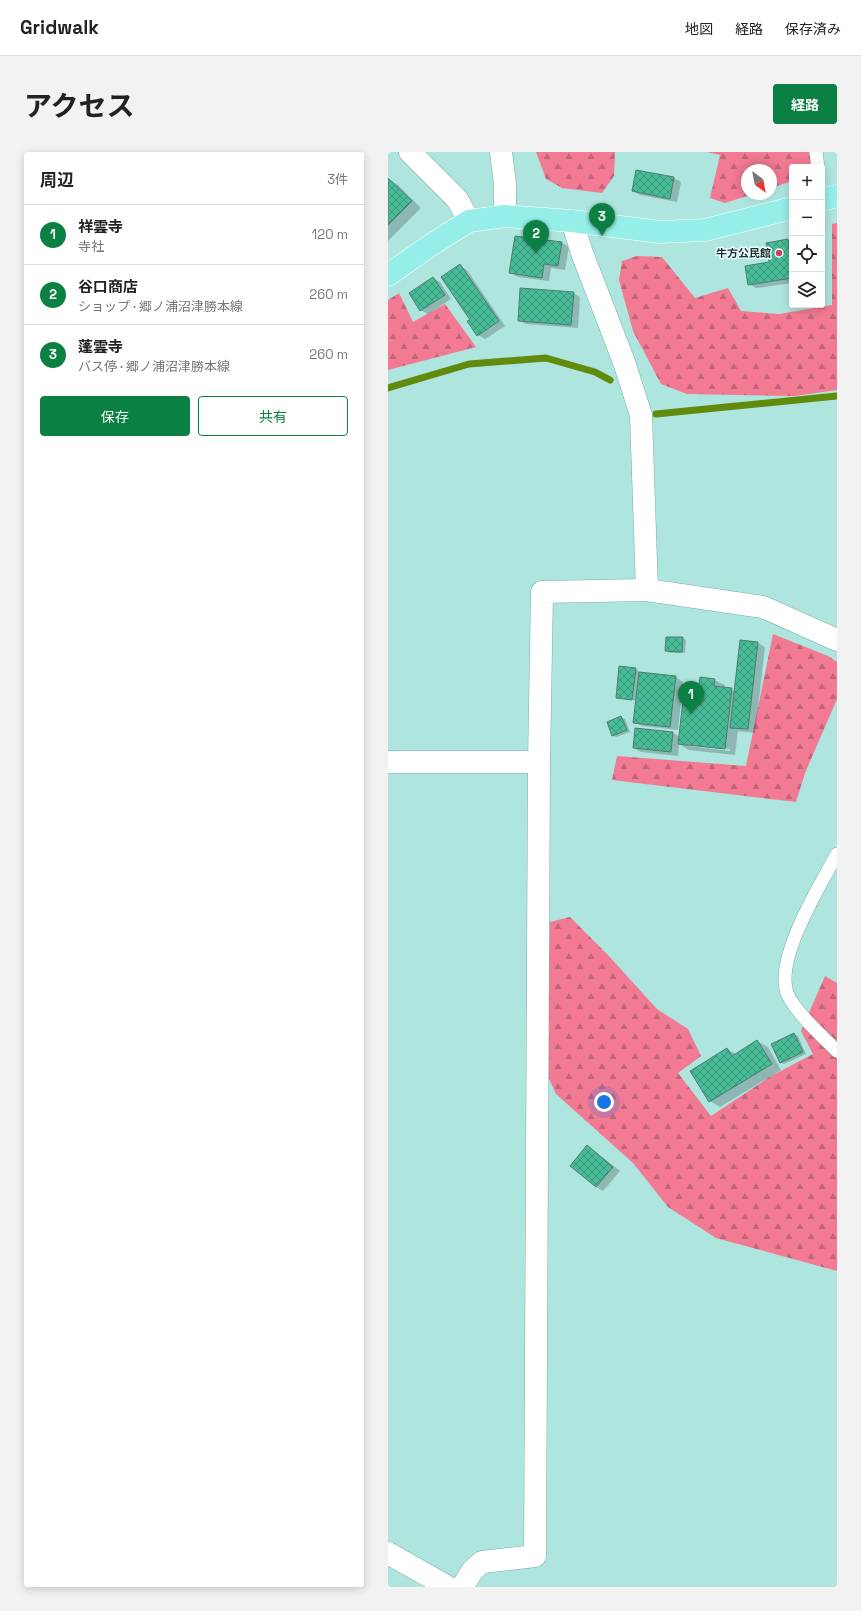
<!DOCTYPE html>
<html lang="ja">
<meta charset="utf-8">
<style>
:root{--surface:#fff;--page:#f2f2f2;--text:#222;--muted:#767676;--line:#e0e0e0;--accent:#0b8043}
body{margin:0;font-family:"Space Grotesk","Noto Sans JP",sans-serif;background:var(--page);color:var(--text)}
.controls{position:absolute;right:12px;top:12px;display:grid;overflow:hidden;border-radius:4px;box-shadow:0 2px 10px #0003}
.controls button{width:36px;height:36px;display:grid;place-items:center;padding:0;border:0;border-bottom:1px solid var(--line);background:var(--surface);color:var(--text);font:20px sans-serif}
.compass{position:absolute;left:353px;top:12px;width:36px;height:36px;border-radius:50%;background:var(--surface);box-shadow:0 2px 10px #0003;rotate:148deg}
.you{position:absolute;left:216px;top:950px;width:14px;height:14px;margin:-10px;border:3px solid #fff;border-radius:50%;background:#1a73e8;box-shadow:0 0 0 6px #1a73e833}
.badge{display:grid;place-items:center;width:26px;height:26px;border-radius:50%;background:var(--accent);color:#fff;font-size:13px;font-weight:700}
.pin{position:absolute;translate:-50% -33px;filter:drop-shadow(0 1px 2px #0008)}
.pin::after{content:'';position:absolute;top:21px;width:14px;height:12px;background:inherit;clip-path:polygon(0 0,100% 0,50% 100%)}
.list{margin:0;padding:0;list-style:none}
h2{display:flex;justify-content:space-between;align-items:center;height:52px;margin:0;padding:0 16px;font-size:17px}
h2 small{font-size:13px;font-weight:400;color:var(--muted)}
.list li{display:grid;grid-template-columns:26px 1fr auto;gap:12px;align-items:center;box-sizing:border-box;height:60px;padding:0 16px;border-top:1px solid var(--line)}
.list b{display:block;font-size:15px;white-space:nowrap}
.list p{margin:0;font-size:13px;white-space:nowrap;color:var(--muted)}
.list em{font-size:13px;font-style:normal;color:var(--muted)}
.actions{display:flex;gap:8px;padding:12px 16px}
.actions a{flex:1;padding:9px 0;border:1px solid var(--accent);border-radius:4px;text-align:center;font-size:14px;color:var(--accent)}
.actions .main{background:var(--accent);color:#fff}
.icon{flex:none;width:22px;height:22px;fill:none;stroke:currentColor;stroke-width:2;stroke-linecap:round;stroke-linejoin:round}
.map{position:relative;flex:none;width:449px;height:1435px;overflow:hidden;border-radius:4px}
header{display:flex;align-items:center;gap:24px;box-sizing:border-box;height:56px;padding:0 20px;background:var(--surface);border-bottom:1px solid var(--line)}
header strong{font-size:19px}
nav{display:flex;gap:22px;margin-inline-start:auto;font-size:14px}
.intro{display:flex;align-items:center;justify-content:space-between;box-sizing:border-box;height:96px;padding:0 24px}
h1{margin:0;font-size:28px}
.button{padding:10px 18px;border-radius:4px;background:var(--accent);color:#fff;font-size:14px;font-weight:700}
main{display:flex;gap:24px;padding:0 24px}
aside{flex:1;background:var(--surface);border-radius:4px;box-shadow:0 2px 10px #0003}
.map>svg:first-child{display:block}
.forest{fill:url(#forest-firs)}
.shadow{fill:#0003;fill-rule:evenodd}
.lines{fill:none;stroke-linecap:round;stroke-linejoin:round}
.stream{stroke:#608b0d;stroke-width:7}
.building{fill:url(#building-cross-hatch);stroke:#517d6c}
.service-casing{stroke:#7baea9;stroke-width:14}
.minor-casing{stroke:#7baea9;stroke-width:23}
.tertiary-casing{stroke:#7baea9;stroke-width:23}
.primary-casing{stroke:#fff;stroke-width:23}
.service{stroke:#fff;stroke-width:13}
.minor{stroke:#fff;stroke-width:22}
.tertiary{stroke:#fff;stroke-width:22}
.primary{stroke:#95eee8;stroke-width:22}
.poi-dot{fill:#cf4067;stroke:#e9fefc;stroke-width:1.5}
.labels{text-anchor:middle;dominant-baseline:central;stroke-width:3;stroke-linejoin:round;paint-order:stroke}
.poi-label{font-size:11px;font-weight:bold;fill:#1c312f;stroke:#e9fefc;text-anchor:end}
</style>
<header>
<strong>Gridwalk</strong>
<nav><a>地図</a><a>経路</a><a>保存済み</a></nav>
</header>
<div class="intro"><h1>アクセス</h1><a class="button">経路</a></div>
<main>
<aside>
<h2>周辺<small>3件</small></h2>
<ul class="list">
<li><span class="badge">1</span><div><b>祥雲寺</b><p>寺社</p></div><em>120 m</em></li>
<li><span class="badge">2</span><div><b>谷口商店</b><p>ショップ · 郷ノ浦沼津勝本線</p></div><em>260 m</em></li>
<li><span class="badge">3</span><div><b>蓬雲寺</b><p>バス停 · 郷ノ浦沼津勝本線</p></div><em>260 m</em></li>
</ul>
<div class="actions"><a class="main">保存</a><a>共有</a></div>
</aside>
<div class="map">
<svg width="449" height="1435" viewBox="0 0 449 1435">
<defs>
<pattern id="forest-firs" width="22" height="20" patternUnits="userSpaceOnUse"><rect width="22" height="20" fill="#f27a93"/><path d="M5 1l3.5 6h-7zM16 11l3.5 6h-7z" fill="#c36578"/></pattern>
<pattern id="building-cross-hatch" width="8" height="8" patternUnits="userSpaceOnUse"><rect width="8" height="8" fill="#47bc97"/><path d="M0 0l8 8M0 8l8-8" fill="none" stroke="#3a997c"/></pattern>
</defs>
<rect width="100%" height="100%" fill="#afe5df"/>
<g class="forest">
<path d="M148,0H227L226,24L214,41L174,36L158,27Z"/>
<path d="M319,0H423L422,15H404V29L383,36V18H359V42H365L337,51L322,46L332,3Z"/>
<path d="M449,71V238L406,244L299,242L273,232L245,179L231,128L234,109L249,104L274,105L307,146L340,136L353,159L391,162L444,153V72Z"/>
<path d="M11,141L25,170L57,152L88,195L0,218V148Z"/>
<path d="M385,482L440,504L449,510V547L417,621L408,650L224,628L229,604L358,614Z"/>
<path d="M182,765L219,802L269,857L300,877L313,904L290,921L323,964L383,924L425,902L413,879L437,824L449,831V1119L328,1086L280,1055L245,1011L168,942L158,920L162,770Z"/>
</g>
<g class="shadow">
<path d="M286,26L293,30L289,50L252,43L245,39Z"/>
<path d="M0,27L10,33L33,56L0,89Z"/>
<path d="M400,88L404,91V131L368,136L361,132L382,111L380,92Z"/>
<path d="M174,91L181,95L177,118L163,116L161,129L130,125L122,121Z"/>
<path d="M72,114L79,118L117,174L97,187L90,183Z"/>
<path d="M45,126L52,130L63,147L40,162L33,158Z"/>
<path d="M185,141L192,145L190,176L138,172L131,168Z"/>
<path d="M295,486L298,488L297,501H282L278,499Z"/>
<path d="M370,491L377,495L367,581L350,579L347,603L301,598L291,592L290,604L253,600L246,596L285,581L292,585L312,533L326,528L337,533L336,536L347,539ZM300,592L342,597V599L300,594Z"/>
<path d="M247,517L251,519V521L288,525L295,530L290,578L254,574L246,570L249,549L229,545Z"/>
<path d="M233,565L237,567L242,580L228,585L225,583Z"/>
<path d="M406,882L410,884L418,902L396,912L393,910Z"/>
<path d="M369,889L380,895L393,918L332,955L322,949L339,897L348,902Z"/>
<path d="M200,994L232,1019L215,1039L208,1035Z"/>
</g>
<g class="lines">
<g class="stream">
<path d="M0,236L81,212L158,206L207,220L222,228"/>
<path d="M268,262L449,244"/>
</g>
</g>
<g class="building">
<path d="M248,18L286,25L282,47L244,39Z"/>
<path d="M0,26L24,49L0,73Z"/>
<path d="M127,84L174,90L170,114L156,112L154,126L121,121Z"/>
<path d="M400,87L404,126L360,133L357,114L381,110L378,91Z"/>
<path d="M72,112L111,169L89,184L79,169L82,168L53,125Z"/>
<path d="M45,125L57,143L32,159L21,141Z"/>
<path d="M132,136L186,140L183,173L130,169Z"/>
<path d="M278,485H295L294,500L277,499Z"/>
<path d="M352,488L370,490L360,577L342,576Z"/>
<path d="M231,514L248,516L244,548L228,546Z"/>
<path d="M251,520L288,524L282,575L245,571Z"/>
<path d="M312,525L327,527L326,534L344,536L337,597L290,592L297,531L311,532Z"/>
<path d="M233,564L239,578L224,584L219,570Z"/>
<path d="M247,576L285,580L283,600L245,596Z"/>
<path d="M406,881L415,900L392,911L383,892Z"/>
<path d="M369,888L384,912L321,950L302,919L339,896L344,904Z"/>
<path d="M199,993L225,1015L208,1035L182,1014Z"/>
</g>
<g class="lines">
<g class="service-casing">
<g id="service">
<path d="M428,0L430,15"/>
<path d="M449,702C432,733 387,806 399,841C406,859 435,885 449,899"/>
</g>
</g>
<g class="minor-casing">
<g id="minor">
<path d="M184,69L194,101L236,210L253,263L259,438"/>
<path d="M0,610H151"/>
<path d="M0,1401L60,1435"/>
<path d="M74,1435L85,1418L94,1410L147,1404L151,610L154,440L259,438L375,455L449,488"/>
</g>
</g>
<g class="tertiary-casing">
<g id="tertiary">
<path d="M22,0L69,47L81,69"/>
<path d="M113,0L117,32V64"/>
</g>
</g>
<g class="primary-casing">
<g id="primary">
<path d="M434,48L449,44"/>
<path d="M0,123L46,91L81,69L117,64L184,69L272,80L317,78L404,56"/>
</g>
</g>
<use href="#service" class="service"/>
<use href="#minor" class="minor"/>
<use href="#tertiary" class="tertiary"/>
<use href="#primary" class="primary"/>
</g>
<circle class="poi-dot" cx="391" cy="101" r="4"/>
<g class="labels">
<g class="poi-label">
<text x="383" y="101">牛方公民館</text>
</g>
</g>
</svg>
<div class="controls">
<button>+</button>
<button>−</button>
<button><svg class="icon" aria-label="locate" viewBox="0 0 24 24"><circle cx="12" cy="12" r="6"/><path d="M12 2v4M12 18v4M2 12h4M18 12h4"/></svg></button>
<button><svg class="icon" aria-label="layers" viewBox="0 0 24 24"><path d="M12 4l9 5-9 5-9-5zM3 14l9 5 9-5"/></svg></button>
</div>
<svg class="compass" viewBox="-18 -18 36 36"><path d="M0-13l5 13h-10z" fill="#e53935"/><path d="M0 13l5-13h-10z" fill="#767676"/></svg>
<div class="you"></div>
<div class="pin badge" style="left:303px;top:562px">1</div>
<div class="pin badge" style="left:148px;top:101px">2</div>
<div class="pin badge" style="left:214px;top:84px">3</div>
</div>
</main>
